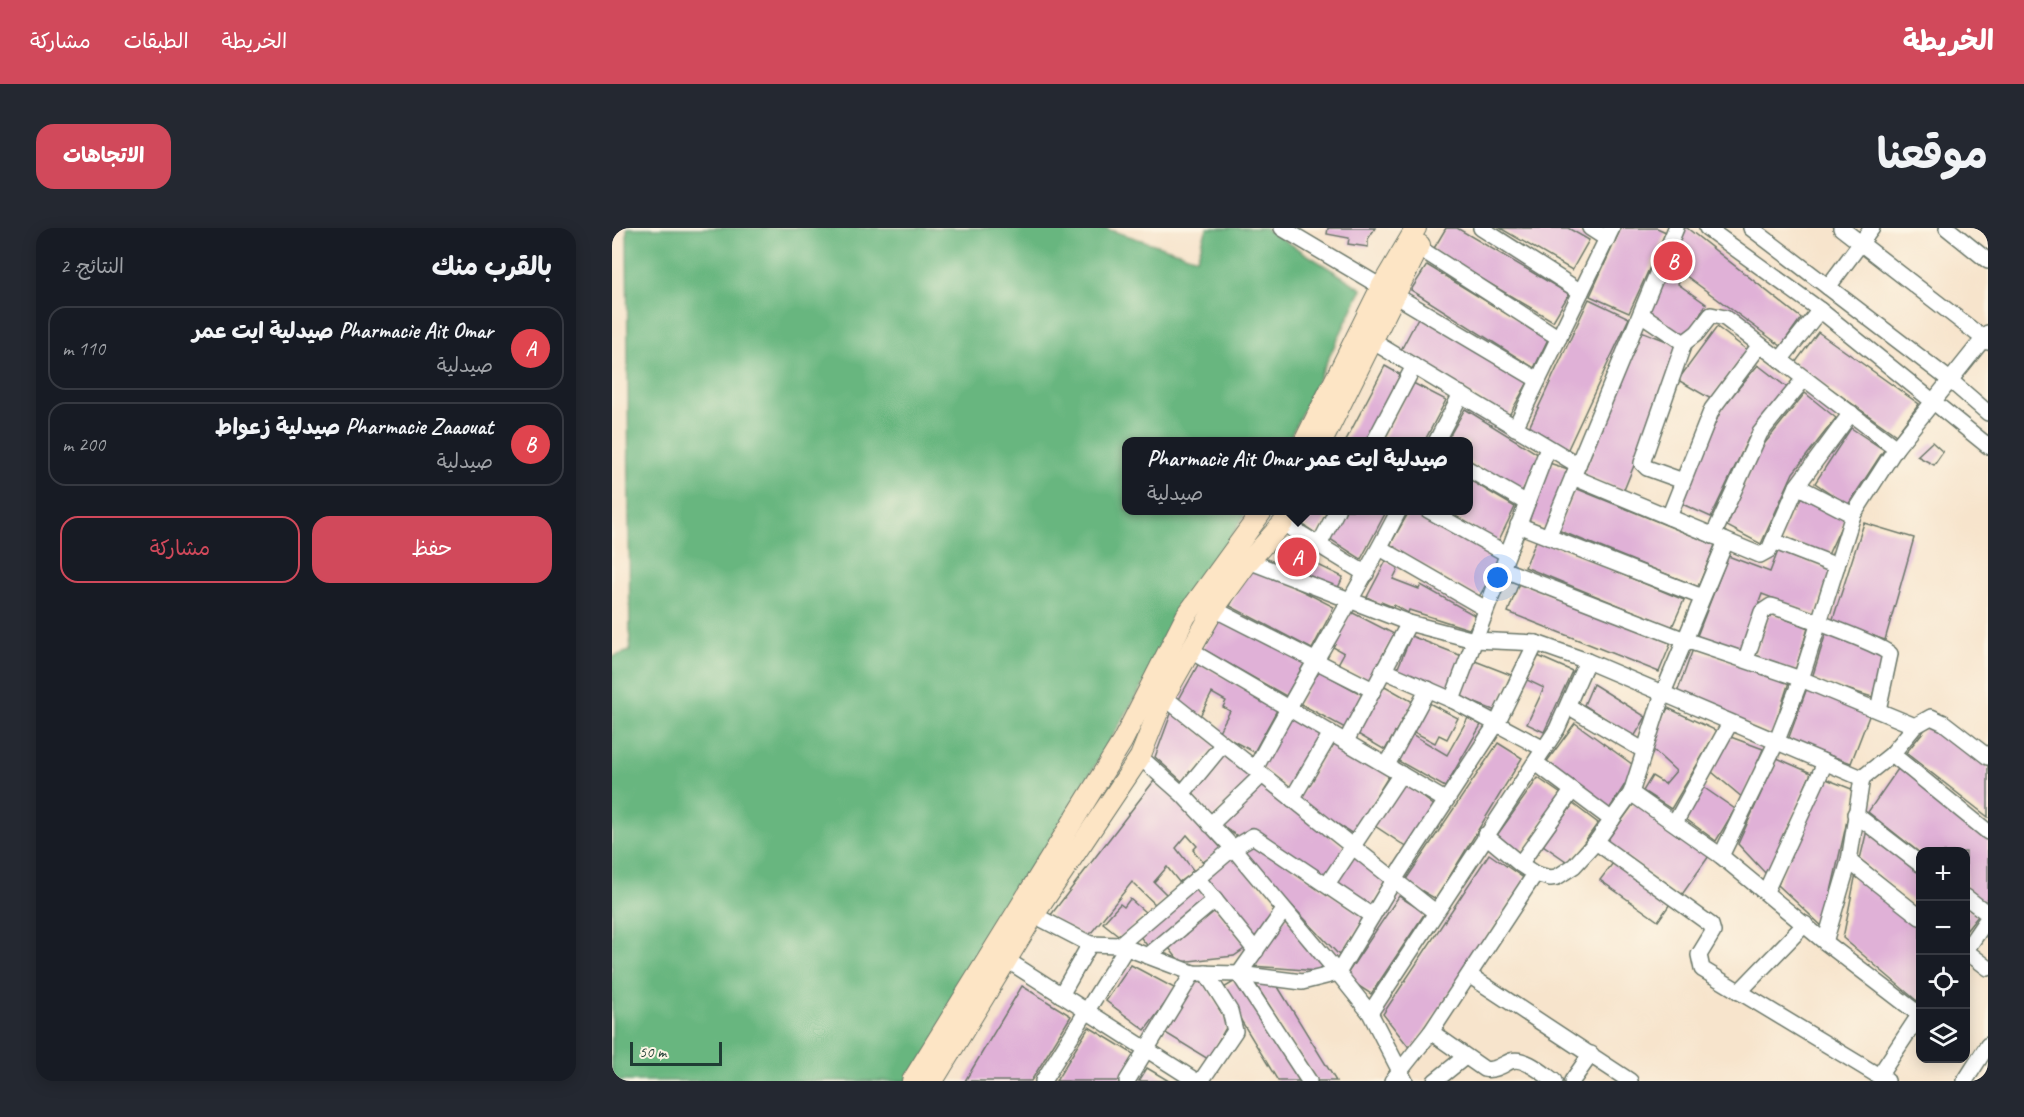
<!DOCTYPE html>
<html lang="ar">
<meta charset="utf-8">
<style>
:root{--surface:#171b24;--page:#242831;--text:#f1f3f6;--muted:#9ea1a6;--line:#363941;--accent:#d1495b}
body{margin:0;font-family:Caveat,"Playpen Sans Arabic",sans-serif;background:var(--page);color:var(--text);direction:rtl}
.controls{position:absolute;right:18px;bottom:18px;display:grid;overflow:hidden;border-radius:12px;box-shadow:0 3px 15px #0003}
.controls button{width:54px;height:54px;display:grid;place-items:center;padding:0;border:0;border-bottom:2px solid var(--line);background:var(--surface);color:var(--text);font:30px sans-serif}
.scale{position:absolute;left:18px;bottom:15px;width:92px;box-sizing:border-box;padding-left:6px;border:3px solid #1f3d34;border-top:0;font-size:16px;line-height:21px;white-space:nowrap;color:#1f3d34;-webkit-text-stroke:4px #fcf5e5;paint-order:stroke}
.you{position:absolute;left:886px;top:350px;width:21px;height:21px;margin:-15px;border:4px solid #fff;border-radius:50%;background:#1a73e8;box-shadow:0 0 0 9px #1a73e833}
.badge{display:grid;place-items:center;width:39px;height:39px;border-radius:50%;background:var(--accent);color:#fff;font-size:20px;font-weight:700}
.pin{position:absolute;translate:-50% -50%;border:3px solid #fff;box-shadow:0 2px 6px #0006}
.popup{position:absolute;left:510px;top:209px;width:351px;height:78px;box-sizing:border-box;display:grid;place-content:center;border-radius:12px;background:var(--surface);filter:drop-shadow(0 2px 4px #0005);font-size:20px;white-space:nowrap;color:var(--muted)}
.popup b{font-size:22px;color:var(--text)}
.popup::after{content:'';position:absolute;left:50%;top:100%;margin-left:-12px;border:12px solid transparent;border-top-color:var(--surface)}
.list{margin:0;padding:0;list-style:none}
h2{display:flex;justify-content:space-between;align-items:center;height:78px;margin:0;padding:0 24px;font-size:26px}
h2 small{font-size:20px;font-weight:400;color:var(--muted)}
.list li{display:grid;grid-template-columns:39px 1fr auto;gap:18px;align-items:center;box-sizing:border-box;height:84px;margin:0 12px 12px;padding:0 12px;border:2px solid var(--line);border-radius:18px}
.list b{display:block;font-size:22px;white-space:nowrap}
.list p{margin:0;font-size:20px;white-space:nowrap;color:var(--muted)}
.list em{font-size:20px;font-style:normal;color:var(--muted)}
.actions{display:flex;gap:12px;padding:18px 24px}
.actions a{flex:1;padding:14px 0;border:2px solid var(--accent);border-radius:18px;text-align:center;font-size:21px;color:var(--accent)}
.actions .main{background:var(--accent);color:#fff}
.icon{flex:none;width:33px;height:33px;fill:none;stroke:currentColor;stroke-width:2;stroke-linecap:round;stroke-linejoin:round}
.map{position:relative;flex:none;width:1376px;height:853px;overflow:hidden;direction:ltr;border-radius:18px}
header{display:flex;align-items:center;gap:36px;box-sizing:border-box;height:84px;padding:0 30px;background:var(--accent);color:#fff}
header strong{font-size:28px}
nav{display:flex;gap:33px;margin-inline-start:auto;font-size:21px}
.intro{display:flex;align-items:center;justify-content:space-between;box-sizing:border-box;height:144px;padding:0 36px}
h1{margin:0;font-size:42px}
.button{padding:15px 27px;border-radius:18px;background:var(--accent);color:#fff;font-size:21px;font-weight:700}
main{display:flex;gap:36px;padding:0 36px}
aside{flex:1;background:var(--surface);border-radius:18px;box-shadow:0 3px 15px #0003}
.map>svg:first-child{display:block}
.forest{fill:#68b67f;stroke:#447a5a;stroke-width:1.5}
.building{fill:#e0b1d7}
.lines{fill:none;stroke-linecap:round;stroke-linejoin:round}
.street-casing{stroke:#6b7769;stroke-width:18}
.secondary-casing{stroke:#6b7769;stroke-width:22}
.street{stroke:#fff;stroke-width:15}
.secondary{stroke:#fde5c5;stroke-width:20}
</style>
<header>
<strong>الخريطة</strong>
<nav><a>الخريطة</a><a>الطبقات</a><a>مشاركة</a></nav>
</header>
<div class="intro"><h1>موقعنا</h1><a class="button">الاتجاهات</a></div>
<main>
<div class="map">
<svg width="1376" height="853" viewBox="0 0 1376 853">
<rect width="100%" height="100%" fill="#fcf5e5"/>
<filter id="ink" filterUnits="userSpaceOnUse"><feTurbulence type="fractalNoise" baseFrequency=".0167" numOctaves="2"/><feDisplacementMap in="SourceGraphic" scale="12" xChannelSelector="R" yChannelSelector="G"/><feConvolveMatrix kernelMatrix="1 2 1 2 8 2 1 2 1" color-interpolation-filters="sRGB"/></filter>
<filter id="wash" filterUnits="userSpaceOnUse"><feTurbulence type="fractalNoise" baseFrequency=".008" numOctaves="4" result="noise"/><feDisplacementMap in="SourceGraphic" scale="24" xChannelSelector="R" yChannelSelector="G"/><feGaussianBlur stdDeviation="1.35" result="paint"/><feColorMatrix in="noise" values="0 0 0 0 0 0 0 0 0 0 0 0 0 0 0 0 0 1.4 0 .05"/><feComposite in="paint" operator="in"/></filter>
<g filter="url(#wash)">
<rect width="100%" height="100%" fill="#f7e4cc"/>
<path class="forest" d="M15,0H492L585,30L595,0H653L750,61L676,213L514,214V282L635,283L393,689L308,853H0V429L18,423Z"/>
<g id="blocks">
<g class="building">
<path d="M716,0H763L756,11V19L736,16L737,10L715,6Z"/>
<path d="M834,0H845L957,66L941,93L821,22Z"/>
<path d="M888,0H956L977,12L960,42Z"/>
<path d="M1009,0H1045L1054,4L1017,85L978,68Z"/>
<path d="M1071,0H1075L1189,90L1169,118L1070,45L1066,56L1094,76L1075,110L1037,83Z"/>
<path d="M815,37L936,111L922,140L799,62Z"/>
<path d="M977,71L1017,90L955,223L915,204Z"/>
<path d="M808,86L916,154L896,189L789,122Z"/>
<path d="M1105,99L1135,122L1099,171L1066,152Z"/>
<path d="M1029,103L1070,119L1012,262L971,246Z"/>
<path d="M1206,104L1307,176L1284,207L1183,135Z"/>
<path d="M1146,137L1177,161L1139,205L1099,289L1068,275L1110,180Z"/>
<path d="M773,138L791,148L755,214H733Z"/>
<path d="M801,155L834,172L812,214H770Z"/>
<path d="M1193,165L1224,190L1181,245L1149,316L1115,298L1145,225Z"/>
<path d="M853,181L929,228L909,265L856,232V214H834Z"/>
<path d="M1239,200L1272,222L1236,277L1203,255Z"/>
<path d="M1320,214L1331,224L1322,237L1305,228Z"/>
<path d="M937,235L956,241L935,300L917,293Z"/>
<path d="M856,251L903,279L886,314L830,282H856Z"/>
<path d="M963,260L1103,317L1086,359L946,302Z"/>
<path d="M1188,269L1233,290L1215,329L1170,308Z"/>
<path d="M697,282H718L705,306L690,296Z"/>
<path d="M734,282H775L749,331L718,311Z"/>
<path d="M798,282H803L889,331L867,369L778,317Z"/>
<path d="M1252,295L1302,310L1273,412L1220,394Z"/>
<path d="M925,311L1072,372L1060,399L913,339Z"/>
<path d="M686,317L705,326L700,334L731,349L724,364L674,342L678,333L675,331Z"/>
<path d="M1166,323L1219,343L1203,386L1150,366L1129,424L1085,408L1116,328L1158,344Z"/>
<path d="M774,333L787,339L781,351L807,361L809,357L864,388L857,401L797,382L796,385L782,377L781,379L769,374L768,376L755,369Z"/>
<path d="M639,337L722,379L700,421L618,378Z"/>
<path d="M907,355L1059,415L1047,444L896,384Z"/>
<path d="M739,384L782,406L758,452L726,436L732,425L721,419Z"/>
<path d="M1158,385L1196,400L1183,444L1143,428Z"/>
<path d="M610,388L693,434L674,468L591,421Z"/>
<path d="M1214,405L1274,424L1260,469L1200,450Z"/>
<path d="M799,408L850,428L835,463L785,442Z"/>
<path d="M1081,421L1177,454L1160,506L1065,465Z"/>
<path d="M926,428L960,443L932,504L915,496L932,460L915,452Z"/>
<path d="M863,433L899,447L884,483L848,469Z"/>
<path d="M587,435L666,480L642,524L606,505L618,483L611,479L614,473L600,465L588,488L565,475Z"/>
<path d="M705,442L751,467L733,500L687,475Z"/>
<path d="M981,456L1034,489L1022,509L972,477Z"/>
<path d="M771,457L801,474L773,522L744,505Z"/>
<path d="M1195,460L1259,483L1239,535L1176,512Z"/>
<path d="M815,474L846,490L835,511L827,507L823,515L800,503Z"/>
<path d="M1056,480L1105,503L1059,581L1031,563L1040,548L1053,556L1064,543L1037,518Z"/>
<path d="M560,483L604,517L572,555L543,529Z"/>
<path d="M678,483L713,504L680,563L648,537Z"/>
<path d="M856,490L869,497L833,559L783,531L798,505L835,527Z"/>
<path d="M1319,494L1376,538V589L1294,525Z"/>
<path d="M963,495L1024,539L996,583L933,536Z"/>
<path d="M1116,508L1151,521L1131,570L1100,544Z"/>
<path d="M720,514L778,546L741,606L686,571Z"/>
<path d="M886,515L910,530L824,671L793,653Z"/>
<path d="M611,522L642,548L601,589L577,564Z"/>
<path d="M1165,530L1199,545L1155,647L1126,616Z"/>
<path d="M1288,538L1376,607V670L1372,675L1354,660V624L1308,625L1256,584Z"/>
<path d="M545,549L610,621L591,634L581,622L585,618L575,607L564,620L582,643L567,654L555,639L542,654L555,667L544,677L520,654L475,710L438,688Z"/>
<path d="M1209,549L1242,562L1211,699L1166,657Z"/>
<path d="M926,550L949,566L906,626L883,610Z"/>
<path d="M648,553L734,621L714,650L627,609L606,596Z"/>
<path d="M790,553L824,579L796,620L760,596Z"/>
<path d="M1091,559L1123,581L1104,613L1070,588Z"/>
<path d="M1023,574L1097,628L1069,668L994,614Z"/>
<path d="M961,576L986,595L957,635L931,617Z"/>
<path d="M1255,602L1308,644V679L1248,631Z"/>
<path d="M641,611L753,690L727,727L631,626Z"/>
<path d="M877,626L913,651L799,822L771,786Z"/>
<path d="M621,627L667,683L653,694L656,697L641,710L592,651Z"/>
<path d="M741,627L775,652L757,683L722,656Z"/>
<path d="M1001,635L1058,676L1046,693L988,652Z"/>
<path d="M1244,645L1308,697V769L1305,773L1231,710Z"/>
<path d="M583,657L596,673L538,721L526,706Z"/>
<path d="M787,668L813,685L759,766L733,749Z"/>
<path d="M518,671L533,684L510,710L491,695L508,676L512,679Z"/>
<path d="M601,678L635,719L622,728L568,734L554,716Z"/>
<path d="M1354,679L1366,688L1354,703Z"/>
<path d="M674,689L719,744L640,738Z"/>
<path d="M519,737L564,761L533,802L494,773Z"/>
<path d="M625,752L688,853H666L610,761Z"/>
<path d="M593,754L616,796L596,831L552,804L583,755Z"/>
<path d="M663,754L724,853H705L643,755Z"/>
<path d="M410,758L459,788L419,853H353Z"/>
<path d="M477,799L523,827L507,853H444Z"/>
<path d="M535,840L557,853H527Z"/>
</g>
</g>
</g>
<g filter="url(#ink)">
<use href="#blocks" fill-opacity="0" stroke="#6b7769" stroke-width="1.5"/>
<g class="lines">
<g class="street-casing">
<g id="street">
<path d="M670,0L926,152"/>
<path d="M869,0L969,64"/>
<path d="M978,0L995,11"/>
<path d="M1095,0L1208,82L1376,218"/>
<path d="M1139,0L1339,153L1376,185"/>
<path d="M1229,0L1376,114"/>
<path d="M1335,0L1376,33"/>
<path d="M798,14L947,110"/>
<path d="M1216,59L1260,0"/>
<path d="M1029,86L1072,115L1085,105L1099,87L1113,90L1284,220"/>
<path d="M760,113L966,237"/>
<path d="M1168,132L1208,82"/>
<path d="M903,200L1000,0"/>
<path d="M762,214L802,138"/>
<path d="M824,214L849,166"/>
<path d="M856,241L915,275"/>
<path d="M961,249L1148,327L1157,322L1185,258L1239,185"/>
<path d="M1071,253L1035,240L1030,235L1072,115"/>
<path d="M1185,258L1241,287"/>
<path d="M816,282L895,326"/>
<path d="M1057,289L1100,181L1148,117"/>
<path d="M671,295L754,346"/>
<path d="M906,297L1090,369"/>
<path d="M1101,308L1148,205L1192,151"/>
<path d="M936,309L1064,0"/>
<path d="M1161,313L1225,338"/>
<path d="M707,317L725,282"/>
<path d="M768,320L874,381"/>
<path d="M629,330L797,395L862,412L924,415L975,433L1250,550"/>
<path d="M890,341L1073,412L1189,451L1303,498"/>
<path d="M602,381L761,462"/>
<path d="M577,422L833,572"/>
<path d="M1134,431L1150,384L1159,378C1174,382 1273,418 1278,426L1266,482"/>
<path d="M771,442L840,472L932,521"/>
<path d="M552,469L823,684"/>
<path d="M840,472L936,220"/>
<path d="M956,478L1031,522"/>
<path d="M734,513L797,395"/>
<path d="M1280,526L1376,604"/>
<path d="M528,529L570,566L621,620L726,745L758,785L793,853"/>
<path d="M924,535L1000,592"/>
<path d="M775,537L816,461"/>
<path d="M643,541C689,454 742,371 787,282"/>
<path d="M1019,565L1109,628L1213,714L1308,787"/>
<path d="M570,566L611,516"/>
<path d="M680,571L719,505"/>
<path d="M1243,586L1308,636"/>
<path d="M1063,595L1118,495"/>
<path d="M598,597L650,547"/>
<path d="M873,607L908,636L923,646L938,650L945,649L962,638L984,614L1019,565L1051,465L1114,313"/>
<path d="M984,614L1099,697L1101,704L1087,727L1090,741L1275,853"/>
<path d="M1109,628L1164,515L1189,451L1241,287L1284,220L1376,105"/>
<path d="M1237,633L1308,689"/>
<path d="M908,636L960,563"/>
<path d="M585,650L644,723"/>
<path d="M715,657L789,546"/>
<path d="M1154,663L1213,535"/>
<path d="M1354,669L1376,686"/>
<path d="M672,682L627,746L697,853"/>
<path d="M422,687L478,716"/>
<path d="M1213,714L1237,633L1250,550L1280,526L1303,498L1319,489L1332,495L1376,529"/>
<path d="M507,717L621,620L641,608L760,688"/>
<path d="M1354,722L1376,690"/>
<path d="M1354,723L1376,740"/>
<path d="M387,727L584,853"/>
<path d="M537,727L603,672"/>
<path d="M857,747L1018,853"/>
<path d="M1127,764L1193,696"/>
<path d="M449,767L478,716L507,717L581,745L627,746L690,754L726,745L782,652L885,495L924,415"/>
<path d="M758,785L945,501L975,433"/>
<path d="M819,804L872,841C883,843 890,837 899,833C912,828 932,846 942,853"/>
<path d="M1267,848L1308,786"/>
<path d="M431,853L514,720"/>
<path d="M515,853L581,745"/>
<path d="M589,853L623,803L618,783L594,745"/>
<path d="M780,853L819,804L923,646"/>
<path d="M823,853L853,829"/>
<path d="M960,853L979,826"/>
<path d="M1353,853L1376,817"/>
</g>
</g>
<g class="secondary-casing">
<g id="secondary">
<path d="M692,214L769,59L804,0"/>
<path d="M710,214L808,17"/>
<path d="M300,853L510,514L574,388L651,282"/>
<path d="M321,853L422,687L528,529L552,469L602,381L637,333L671,295L677,282"/>
</g>
</g>
<use href="#street" class="street"/>
<use href="#secondary" class="secondary"/>
</g>
</g>
</svg>
<div class="controls">
<button>+</button>
<button>−</button>
<button><svg class="icon" aria-label="locate" viewBox="0 0 24 24"><circle cx="12" cy="12" r="6"/><path d="M12 2v4M12 18v4M2 12h4M18 12h4"/></svg></button>
<button><svg class="icon" aria-label="layers" viewBox="0 0 24 24"><path d="M12 4l9 5-9 5-9-5zM3 14l9 5 9-5"/></svg></button>
</div>
<div class="scale">50 m</div>
<div class="you"></div>
<div class="pin badge" style="left:685px;top:329px;background:#e0444e">A</div>
<div class="popup"><b>Pharmacie Ait Omar صيدلية ايت عمر</b>صيدلية</div>
<div class="pin badge" style="left:1061px;top:33px;background:#e0444e">B</div>
</div>
<aside>
<h2>بالقرب منك<small>النتائج: 2</small></h2>
<ul class="list">
<li><span class="badge" style="background:#e0444e">A</span><div><b>Pharmacie Ait Omar صيدلية ايت عمر</b><p>صيدلية</p></div><em>110 m</em></li>
<li><span class="badge" style="background:#e0444e">B</span><div><b>Pharmacie Zaaouat صيدلية زعواط</b><p>صيدلية</p></div><em>200 m</em></li>
</ul>
<div class="actions"><a class="main">حفظ</a><a>مشاركة</a></div>
</aside>
</main>
